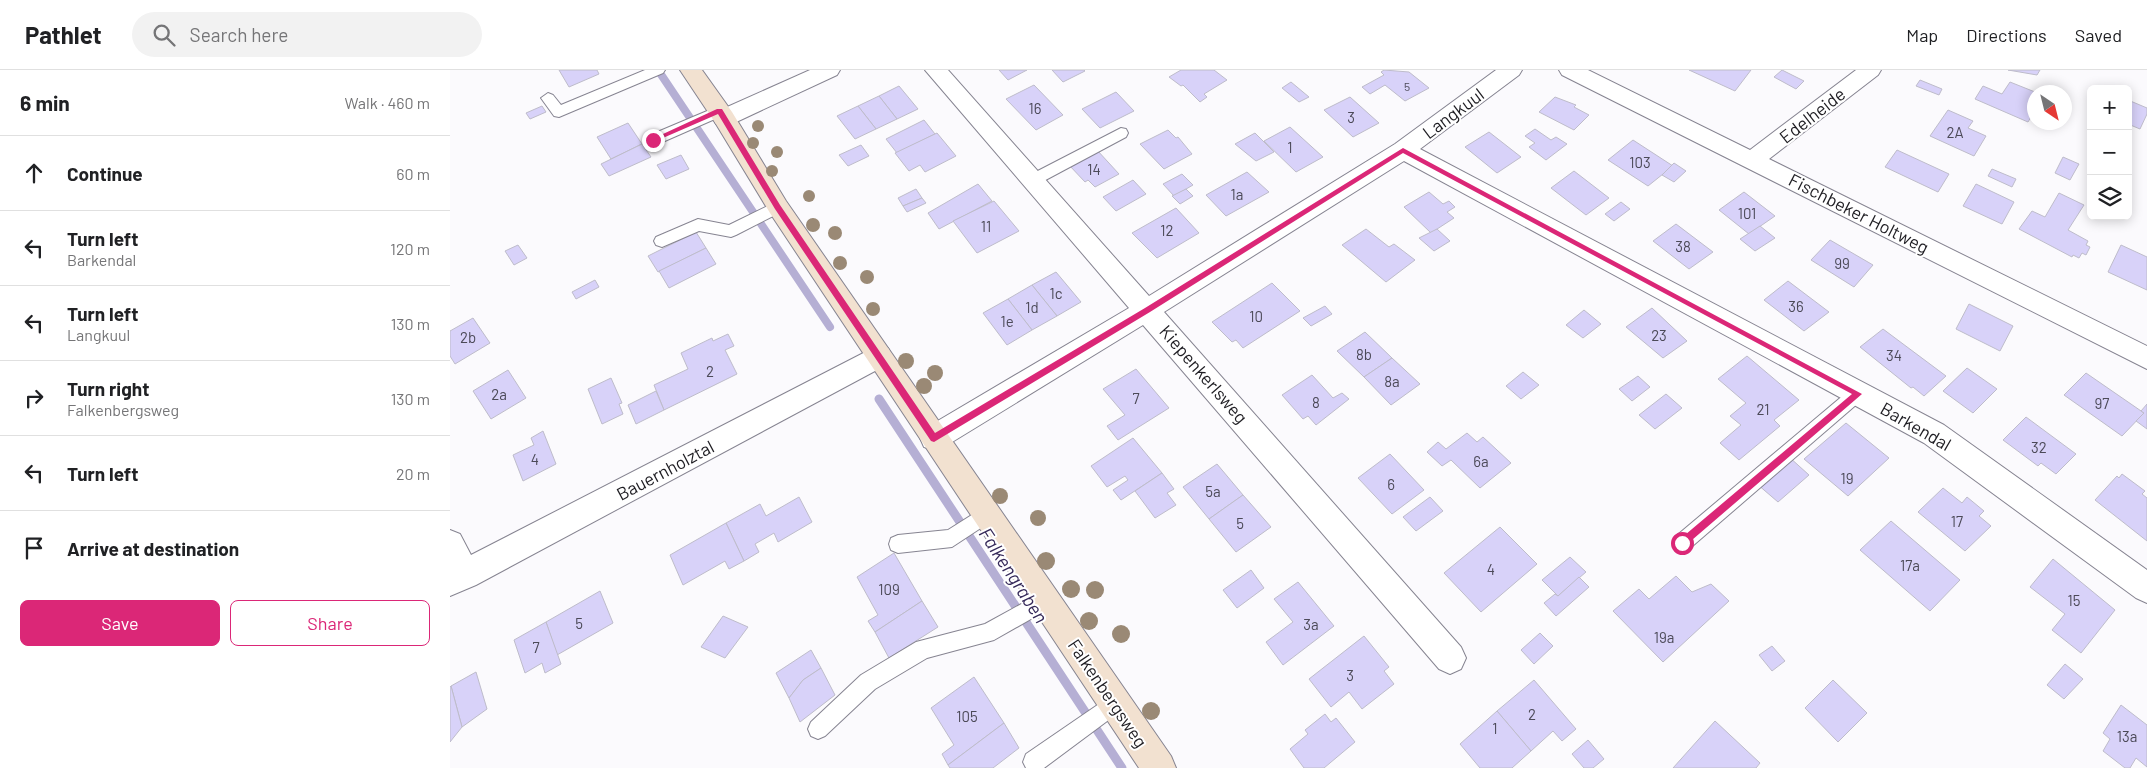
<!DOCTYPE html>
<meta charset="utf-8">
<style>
:root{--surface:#fff;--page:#f2f2f2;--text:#202124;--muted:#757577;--line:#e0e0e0;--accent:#db2777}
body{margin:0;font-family:Barlow,sans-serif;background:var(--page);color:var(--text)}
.controls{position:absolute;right:15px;top:15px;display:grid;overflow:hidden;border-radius:8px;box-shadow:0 2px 12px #0003}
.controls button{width:45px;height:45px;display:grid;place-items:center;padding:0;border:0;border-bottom:1px solid var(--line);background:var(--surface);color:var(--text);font:25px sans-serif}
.compass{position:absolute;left:1577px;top:15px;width:45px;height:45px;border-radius:50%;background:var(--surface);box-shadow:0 2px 12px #0003;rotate:145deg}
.stop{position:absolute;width:15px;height:15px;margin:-11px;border:4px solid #db2777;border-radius:50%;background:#fff}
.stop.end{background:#db2777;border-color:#fff;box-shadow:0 1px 5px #0008}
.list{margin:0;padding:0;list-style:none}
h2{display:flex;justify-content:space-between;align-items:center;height:65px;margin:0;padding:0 20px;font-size:21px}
h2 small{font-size:16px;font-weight:400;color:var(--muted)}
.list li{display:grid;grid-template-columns:32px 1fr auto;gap:15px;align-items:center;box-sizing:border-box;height:75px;padding:0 20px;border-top:1px solid var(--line)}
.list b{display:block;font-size:19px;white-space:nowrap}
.list p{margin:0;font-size:16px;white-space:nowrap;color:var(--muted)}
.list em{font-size:16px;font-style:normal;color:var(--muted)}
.actions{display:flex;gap:10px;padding:15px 20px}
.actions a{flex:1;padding:11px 0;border:1px solid var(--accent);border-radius:8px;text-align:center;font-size:18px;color:var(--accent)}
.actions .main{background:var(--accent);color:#fff}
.icon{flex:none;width:28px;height:28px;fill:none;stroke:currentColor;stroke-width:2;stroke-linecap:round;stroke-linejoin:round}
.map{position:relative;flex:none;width:1697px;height:698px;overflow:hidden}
header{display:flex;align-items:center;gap:30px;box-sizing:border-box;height:70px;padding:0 25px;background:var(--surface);border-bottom:1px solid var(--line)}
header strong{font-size:24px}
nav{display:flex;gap:28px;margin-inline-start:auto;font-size:18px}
.search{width:350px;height:45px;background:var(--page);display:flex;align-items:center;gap:12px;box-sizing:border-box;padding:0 18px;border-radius:28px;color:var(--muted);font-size:19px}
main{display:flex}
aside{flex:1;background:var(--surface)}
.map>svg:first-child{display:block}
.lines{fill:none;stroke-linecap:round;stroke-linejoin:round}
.stream-far1{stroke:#b5afd4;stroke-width:8}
.stream{stroke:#b5afd4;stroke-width:9}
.building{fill:#d8d2f9;stroke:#bebcca}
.lane-casing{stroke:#868491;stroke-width:2}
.street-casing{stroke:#868491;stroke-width:2}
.secondary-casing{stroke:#868491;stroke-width:2}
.lane{fill:#fff;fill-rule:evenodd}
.street{fill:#fff;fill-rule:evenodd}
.secondary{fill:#f2e1d0;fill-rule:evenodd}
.tree{fill:#9a8975}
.route{fill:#db2777}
.labels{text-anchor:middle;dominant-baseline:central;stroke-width:4;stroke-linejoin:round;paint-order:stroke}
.far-number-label{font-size:12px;fill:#4c4a58}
.number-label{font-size:15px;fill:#4c4a58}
.street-label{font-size:18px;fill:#1e1d22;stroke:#fff}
.water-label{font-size:19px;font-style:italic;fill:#352959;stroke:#fff}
</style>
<header>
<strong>Pathlet</strong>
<div class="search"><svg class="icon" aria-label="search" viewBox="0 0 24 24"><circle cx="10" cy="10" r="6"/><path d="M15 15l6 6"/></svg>Search here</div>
<nav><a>Map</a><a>Directions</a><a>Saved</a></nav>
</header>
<main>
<aside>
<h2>6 min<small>Walk · 460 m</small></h2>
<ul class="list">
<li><svg class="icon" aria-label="ahead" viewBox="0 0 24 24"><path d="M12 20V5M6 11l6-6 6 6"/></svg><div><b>Continue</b></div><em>60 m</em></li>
<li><svg class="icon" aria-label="left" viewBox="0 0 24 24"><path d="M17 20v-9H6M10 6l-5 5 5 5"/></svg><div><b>Turn left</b><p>Barkendal</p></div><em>120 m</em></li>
<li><svg class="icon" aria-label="left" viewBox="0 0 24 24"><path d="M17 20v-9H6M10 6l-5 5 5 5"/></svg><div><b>Turn left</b><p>Langkuul</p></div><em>130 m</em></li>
<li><svg class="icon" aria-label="right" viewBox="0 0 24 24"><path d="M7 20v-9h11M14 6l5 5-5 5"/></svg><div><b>Turn right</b><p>Falkenbergsweg</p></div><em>130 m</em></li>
<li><svg class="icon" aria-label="left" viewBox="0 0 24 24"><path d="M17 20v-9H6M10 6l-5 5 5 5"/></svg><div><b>Turn left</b></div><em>20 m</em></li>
<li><svg class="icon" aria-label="arrive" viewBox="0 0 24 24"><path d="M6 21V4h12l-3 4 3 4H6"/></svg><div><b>Arrive at destination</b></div></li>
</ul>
<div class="actions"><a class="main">Save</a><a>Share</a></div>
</aside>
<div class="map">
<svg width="1697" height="698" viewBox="0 0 1697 698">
<rect width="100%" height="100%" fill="#fbfafd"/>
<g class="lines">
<path class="stream-far1" d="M208,0L380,257"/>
<path class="stream" d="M429,329L672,698"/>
</g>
<g class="building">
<path d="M109,0H147L149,4L119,17Z"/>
<path d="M549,0H577L558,10Z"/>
<path d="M602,0H634L635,1L613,12Z"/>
<path d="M731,0H764L777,10L754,24L757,27L750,32L733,15L731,16L719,7Z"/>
<path d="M934,0L959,2L979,18L955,31L935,15L920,24L912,17L934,5L931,2Z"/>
<path d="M1239,0H1301L1285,21Z"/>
<path d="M1332,0L1354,11L1346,19L1324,7Z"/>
<path d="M1558,0H1590L1587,5Z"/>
<path d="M1470,10L1492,19L1489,25L1466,16Z"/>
<path d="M841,12L859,27L849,32L832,18Z"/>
<path d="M1560,12L1585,22L1584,42L1578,52L1525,29L1533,16L1552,24Z"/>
<path d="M584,15L613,45L586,60L556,29Z"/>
<path d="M449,16L468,39L447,49L429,26Z"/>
<path d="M666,22L684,41L650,58L632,39Z"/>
<path d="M429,26L447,49L426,59L408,36Z"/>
<path d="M900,27L929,53L903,67L874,40Z"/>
<path d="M1105,27L1126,35L1124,37L1139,45L1124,60L1089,42Z"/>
<path d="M1678,30L1697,38V44L1690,59L1678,54Z"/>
<path d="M92,36L96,42L80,49L76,43Z"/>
<path d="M408,36L426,59L405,69L387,46Z"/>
<path d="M1498,40L1523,51L1518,58L1536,66L1524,86L1480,66Z"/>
<path d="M474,50L485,64L447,83L436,69Z"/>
<path d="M178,53L192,74L161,89L147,67Z"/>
<path d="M840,57L873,87L846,102L814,71Z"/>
<path d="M1085,59L1101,70L1106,67L1117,74L1096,90L1079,77L1085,73L1075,66Z"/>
<path d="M718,60L726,68L728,67L742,84L714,99L690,74Z"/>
<path d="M1039,62L1071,87L1047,103L1015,77Z"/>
<path d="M487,63L506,86L475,102L470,95L459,101L445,83Z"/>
<path d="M805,63L824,82L806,91L785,74Z"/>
<path d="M1183,70L1223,96L1198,116L1158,90Z"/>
<path d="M192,74L201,87L159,106L151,94Z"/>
<path d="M411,75L419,86L398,96L389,85Z"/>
<path d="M647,80L669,104L645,117L638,110L635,112L619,95Z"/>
<path d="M1447,80L1499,104L1488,122L1435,97Z"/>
<path d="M231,85L239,99L216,109L207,95Z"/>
<path d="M1613,87L1629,94L1620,110L1605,103Z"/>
<path d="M1224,93L1236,101L1224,112L1212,105Z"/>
<path d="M1542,99L1566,109L1562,117L1538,106Z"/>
<path d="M1124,101L1159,128L1136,145L1101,118Z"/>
<path d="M797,102L819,122L776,146L756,125Z"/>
<path d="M732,104L743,115L724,126L713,114Z"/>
<path d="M683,110L696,124L666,141L653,127Z"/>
<path d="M528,114L542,131L489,159L478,143Z"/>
<path d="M1526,114L1564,132L1552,154L1513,136Z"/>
<path d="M466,119L472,128L453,136L448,128Z"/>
<path d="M736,119L743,126L730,134L722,126Z"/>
<path d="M979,122L993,134L999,131L1005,137L997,142L1004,148L981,163L954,137Z"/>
<path d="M1294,122L1325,146L1299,164L1269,140Z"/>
<path d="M1609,123L1634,135L1618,160L1638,171L1636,175L1640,177L1636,185L1632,183L1629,188L1623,185L1622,187L1569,159L1582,141L1595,147Z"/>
<path d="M472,128L476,133L457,142L453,136Z"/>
<path d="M544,131L569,161L527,183L503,151Z"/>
<path d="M1171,132L1180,139L1164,151L1155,144Z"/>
<path d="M726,138L749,163L707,188L682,163Z"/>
<path d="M1226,154L1263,182L1239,199L1203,171Z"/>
<path d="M1310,156L1325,168L1305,181L1290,169Z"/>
<path d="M916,159L939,177L944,174L965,190L936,212L892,175Z"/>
<path d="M987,159L1000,171L984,181L969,168Z"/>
<path d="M246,162L256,178L208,202L198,186Z"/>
<path d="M1380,170L1423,195L1404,217L1361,190Z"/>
<path d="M68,175L77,188L64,195L55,181Z"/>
<path d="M1671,175L1697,187V220L1658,202Z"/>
<path d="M256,178L266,194L219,218L209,201Z"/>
<path d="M606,202L631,232L607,246L582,215Z"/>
<path d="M145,210L149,217L126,229L122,222Z"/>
<path d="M1338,211L1379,242L1354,261L1314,230Z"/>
<path d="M822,213L850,241L793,278L786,270L782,272L762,252Z"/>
<path d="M582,215L607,246L582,260L558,229Z"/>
<path d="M558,229L582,260L557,275L533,243Z"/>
<path d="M1519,234L1563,256L1550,281L1506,259Z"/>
<path d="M875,236L882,244L861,256L853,248Z"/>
<path d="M1202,238L1237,271L1213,288L1176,257Z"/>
<path d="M1134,240L1151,254L1133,268L1116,255Z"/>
<path d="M23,248L40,273L5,294L0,286V261Z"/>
<path d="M1433,259L1496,306L1474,326L1463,317L1461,318L1410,277Z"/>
<path d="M915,262L942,288L914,307L887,281Z"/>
<path d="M278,264L284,276L275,280L287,304L214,340L204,315L238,299L231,283L262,268L263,271Z"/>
<path d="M1297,286L1349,330L1324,350L1330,356L1289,390L1270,373L1291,355L1280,346L1296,333L1268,309Z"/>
<path d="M942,288L970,314L941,335L914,307Z"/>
<path d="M1517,298L1547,319L1523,343L1493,321Z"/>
<path d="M686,299L719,338L668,370L657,356L675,345L653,319Z"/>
<path d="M58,300L76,328L41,349L23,321Z"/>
<path d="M1073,302L1089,315L1071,329L1056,316Z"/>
<path d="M1636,303L1694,343L1672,366L1614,325Z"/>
<path d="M862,305L883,328L892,323L899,329L866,355L858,346L853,349L832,325Z"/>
<path d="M1188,306L1200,317L1182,331L1169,319Z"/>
<path d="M161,308L172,333L169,334L173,344L152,354L138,319Z"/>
<path d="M206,321L214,340L186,354L178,335Z"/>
<path d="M1216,324L1232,338L1205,359L1189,345Z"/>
<path d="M1697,334V359L1686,351L1694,343L1691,341Z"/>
<path d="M1576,347L1626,384L1606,404L1591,393L1588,396L1553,370Z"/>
<path d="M1396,353L1439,388L1398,426L1354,389Z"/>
<path d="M93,361L106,394L73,411L63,385L84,375L81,368Z"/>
<path d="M1017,363L1027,372L1033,367L1061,393L1030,418L1001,390L992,396L977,382L988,372L996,379Z"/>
<path d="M683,368L712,403L671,430L663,420L678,410L675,406L657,417L641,396Z"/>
<path d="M940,384L974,420L942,444L908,408Z"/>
<path d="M1338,386L1359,405L1328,432L1307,414Z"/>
<path d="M767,394L793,425L759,449L733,417Z"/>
<path d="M712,403L724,419L717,423L726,435L705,448L685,421Z"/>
<path d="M1672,404L1695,421L1692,424L1697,428V471L1645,430L1667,406L1669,408Z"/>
<path d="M1493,418L1512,433L1517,427L1534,441L1529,446L1541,456L1515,481L1468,442Z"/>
<path d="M793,425L821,457L786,482L759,449Z"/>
<path d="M349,427L362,452L328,472L324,463L305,474L309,482L294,491L276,453L310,434L316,446Z"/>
<path d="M980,427L993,441L966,461L953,447Z"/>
<path d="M1441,451L1510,510L1480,541L1410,480Z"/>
<path d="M276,453L294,491L279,499L275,491L233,515L220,485Z"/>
<path d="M1050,457L1087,494L1031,542L994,503Z"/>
<path d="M444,483L472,531L425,562L418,551L428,545L407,507Z"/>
<path d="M1120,487L1136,502L1108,526L1092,510Z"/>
<path d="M1603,489L1665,540L1631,583L1602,560L1615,544L1580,517Z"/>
<path d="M801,500L814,518L787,538L773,520Z"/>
<path d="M1226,506L1242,522L1261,514L1279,531L1213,592L1163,541L1189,519L1199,529Z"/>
<path d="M1129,507L1139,517L1106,546L1094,533L1105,524L1108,526Z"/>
<path d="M848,512L884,556L833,595L816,572L843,552L824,529Z"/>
<path d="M150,521L163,553L107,585L96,552Z"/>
<path d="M472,531L488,557L439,588L425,562Z"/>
<path d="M273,546L298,557L275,588L251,577Z"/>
<path d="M96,552L111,594L95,603L92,593L75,603L64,570Z"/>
<path d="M1090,563L1103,576L1084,594L1071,580Z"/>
<path d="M914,566L939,597L934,601L944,614L912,639L899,622L881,637L859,609Z"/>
<path d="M1322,576L1335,591L1322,601L1309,585Z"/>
<path d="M361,580L371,598L353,610L339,628L326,603Z"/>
<path d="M1615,594L1633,609L1614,629L1597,615Z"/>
<path d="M371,598L385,625L350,652L339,628L353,610Z"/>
<path d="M26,602L37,639L12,657L1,616Z"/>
<path d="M524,607L554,653L498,695L492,684L504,675L481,638Z"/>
<path d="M1084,610L1126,659L1112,671L1103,661L1081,681L1047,641Z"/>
<path d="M1383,610L1417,643L1388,672L1355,638Z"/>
<path d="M1,616L12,657L0,672V617Z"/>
<path d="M1671,635L1697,655V697L1686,688L1680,698H1675L1653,681L1660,669L1653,663Z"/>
<path d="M1047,641L1081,681L1062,698H1030L1010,674Z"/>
<path d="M875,644L881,652L886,648L905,672L874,698H854L840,679L858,664L855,660Z"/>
<path d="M1265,651L1310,693L1306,698H1223Z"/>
<path d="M554,653L569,678L543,698H500L498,695Z"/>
<path d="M1138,670L1154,689L1143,698H1134L1122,684Z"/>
</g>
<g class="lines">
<g class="lane-casing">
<g id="lane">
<path d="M195,0H215L213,3L109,47L104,46L91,28L98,23L103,25L111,35Z"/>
<path d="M269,36L276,41L274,45L208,74H198L196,70L198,66Z"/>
<path d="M671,58L676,59L678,63L676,67L588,114H578L576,110L578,106Z"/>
<path d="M328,131L333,133L336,137L333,141L286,165L281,167L249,161L212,177L206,175L204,171L206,167L248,149L279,155Z"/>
<path d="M1408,316L1414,318L1417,323L1414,328L1239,479L1232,482L1225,479L1223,473L1225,467L1402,318Z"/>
<path d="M536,436L543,438L545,444L543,450L502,477L448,483L441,480L439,474L441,468L448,465L498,460Z"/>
<path d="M595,521L602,523L605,530L602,537L544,570L477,588L425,619L375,666L368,669L361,666L358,659L361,652L411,605L466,572L535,554Z"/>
<path d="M665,623L672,626L675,633L672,640L594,698H576L573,692L576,684Z"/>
</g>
</g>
<g class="street-casing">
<g id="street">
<path d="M360,0H390L387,5L282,54L274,56L266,54L263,48L266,42Z"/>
<path d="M475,0H498L699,226L945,74L1046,0H1072L1069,5L970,79L1494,355L1697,500V533L1686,528L1474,373L954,91L714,242L1011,577L1016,588L1011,599L1000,604L989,599L693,255L494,377L484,380L474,377L470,368L474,359L679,238Z"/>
<path d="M1109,0H1138L1300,80L1406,0H1431L1428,5L1319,89L1697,276V299L1112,5Z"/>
<path d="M429,275L438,278L442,286L438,294L26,515L0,526V460L10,464L21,485Z"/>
</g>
</g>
<g class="secondary-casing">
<path id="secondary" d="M230,0H252L282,42L336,131L721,686L726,698H689L320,143L266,54Z"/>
</g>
<use href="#lane" class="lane"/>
<use href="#street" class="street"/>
<use href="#secondary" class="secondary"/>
</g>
<g class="tree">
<circle cx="308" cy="56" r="6"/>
<circle cx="303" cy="73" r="6"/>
<circle cx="327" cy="82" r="6"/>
<circle cx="322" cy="101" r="6"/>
<circle cx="359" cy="126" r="6"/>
<circle cx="363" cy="155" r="7"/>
<circle cx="385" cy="163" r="7"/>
<circle cx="390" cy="193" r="7"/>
<circle cx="417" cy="207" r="7"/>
<circle cx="423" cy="239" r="7"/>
<circle cx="456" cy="291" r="8"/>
<circle cx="485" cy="303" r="8"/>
<circle cx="474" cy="316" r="8"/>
<circle cx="550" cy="426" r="8"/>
<circle cx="588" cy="448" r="8"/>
<circle cx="596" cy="491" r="9"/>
<circle cx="621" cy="519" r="9"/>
<circle cx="645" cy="520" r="9"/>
<circle cx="639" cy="551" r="9"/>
<circle cx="671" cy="564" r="9"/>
<circle cx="701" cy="641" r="9"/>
</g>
<path class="route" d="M267,39H272L330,135L485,363L695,238L953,78L1412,324L1235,476H1229V470L1402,324L953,83L700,242L484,372L481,371L325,139L268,44L206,71L200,70Z"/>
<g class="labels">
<g class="far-number-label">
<text x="957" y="16">5</text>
</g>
<g class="number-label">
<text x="585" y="38">16</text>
<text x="901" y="47">3</text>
<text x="1505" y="62">2A</text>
<text x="840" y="77">1</text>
<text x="1190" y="92">103</text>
<text x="644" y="99">14</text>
<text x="787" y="124">1a</text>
<text x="1297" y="143">101</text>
<text x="536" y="156">11</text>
<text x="717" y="160">12</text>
<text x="1233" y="176">38</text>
<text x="1392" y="193">99</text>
<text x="606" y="223">1c</text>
<text x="1346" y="236">36</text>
<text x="582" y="237">1d</text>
<text x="806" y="246">10</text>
<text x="557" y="251">1e</text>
<text x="1209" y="265">23</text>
<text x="18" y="267">2b</text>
<text x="914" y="284">8b</text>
<text x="1444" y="285">34</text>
<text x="260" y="301">2</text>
<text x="942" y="311">8a</text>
<text x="49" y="324">2a</text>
<text x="686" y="328">7</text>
<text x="866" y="332">8</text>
<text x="1652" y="333">97</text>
<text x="1313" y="339">21</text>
<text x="1589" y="377">32</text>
<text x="85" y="389">4</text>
<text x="1031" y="391">6a</text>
<text x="1397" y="408">19</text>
<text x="941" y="414">6</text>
<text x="763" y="421">5a</text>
<text x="1507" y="451">17</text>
<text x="790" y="453">5</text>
<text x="1460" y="495">17a</text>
<text x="1041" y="499">4</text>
<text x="439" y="519">109</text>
<text x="1624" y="530">15</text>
<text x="129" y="553">5</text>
<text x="861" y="554">3a</text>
<text x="1214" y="567">19a</text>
<text x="86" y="577">7</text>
<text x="900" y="605">3</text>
<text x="1082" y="644">2</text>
<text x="517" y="646">105</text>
<text x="1045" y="658">1</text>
<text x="1677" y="666">13a</text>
</g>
<g class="street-label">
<text transform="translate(1003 43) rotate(-37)">Langkuul</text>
<text transform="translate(1362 45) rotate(-38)">Edelheide</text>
<text transform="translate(1409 143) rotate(27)">Fischbeker Holtweg</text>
<text transform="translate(754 304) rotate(49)">Kiepenkerlsweg</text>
<text transform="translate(1466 356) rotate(30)">Barkendal</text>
<text transform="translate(215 400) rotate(-28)">Bauernholztal</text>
<text transform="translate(658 623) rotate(56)">Falkenbergsweg</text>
</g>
<g class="water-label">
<text transform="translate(564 505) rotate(57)">Falkengraben</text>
</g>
</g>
</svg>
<div class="controls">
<button>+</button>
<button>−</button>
<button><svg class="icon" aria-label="layers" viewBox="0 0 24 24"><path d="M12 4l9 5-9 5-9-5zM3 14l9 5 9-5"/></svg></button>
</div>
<svg class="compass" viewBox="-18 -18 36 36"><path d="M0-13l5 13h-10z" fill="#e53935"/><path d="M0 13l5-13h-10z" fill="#757577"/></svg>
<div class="stop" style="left:1232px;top:473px"></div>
<div class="stop end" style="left:203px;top:70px"></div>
</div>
</main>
